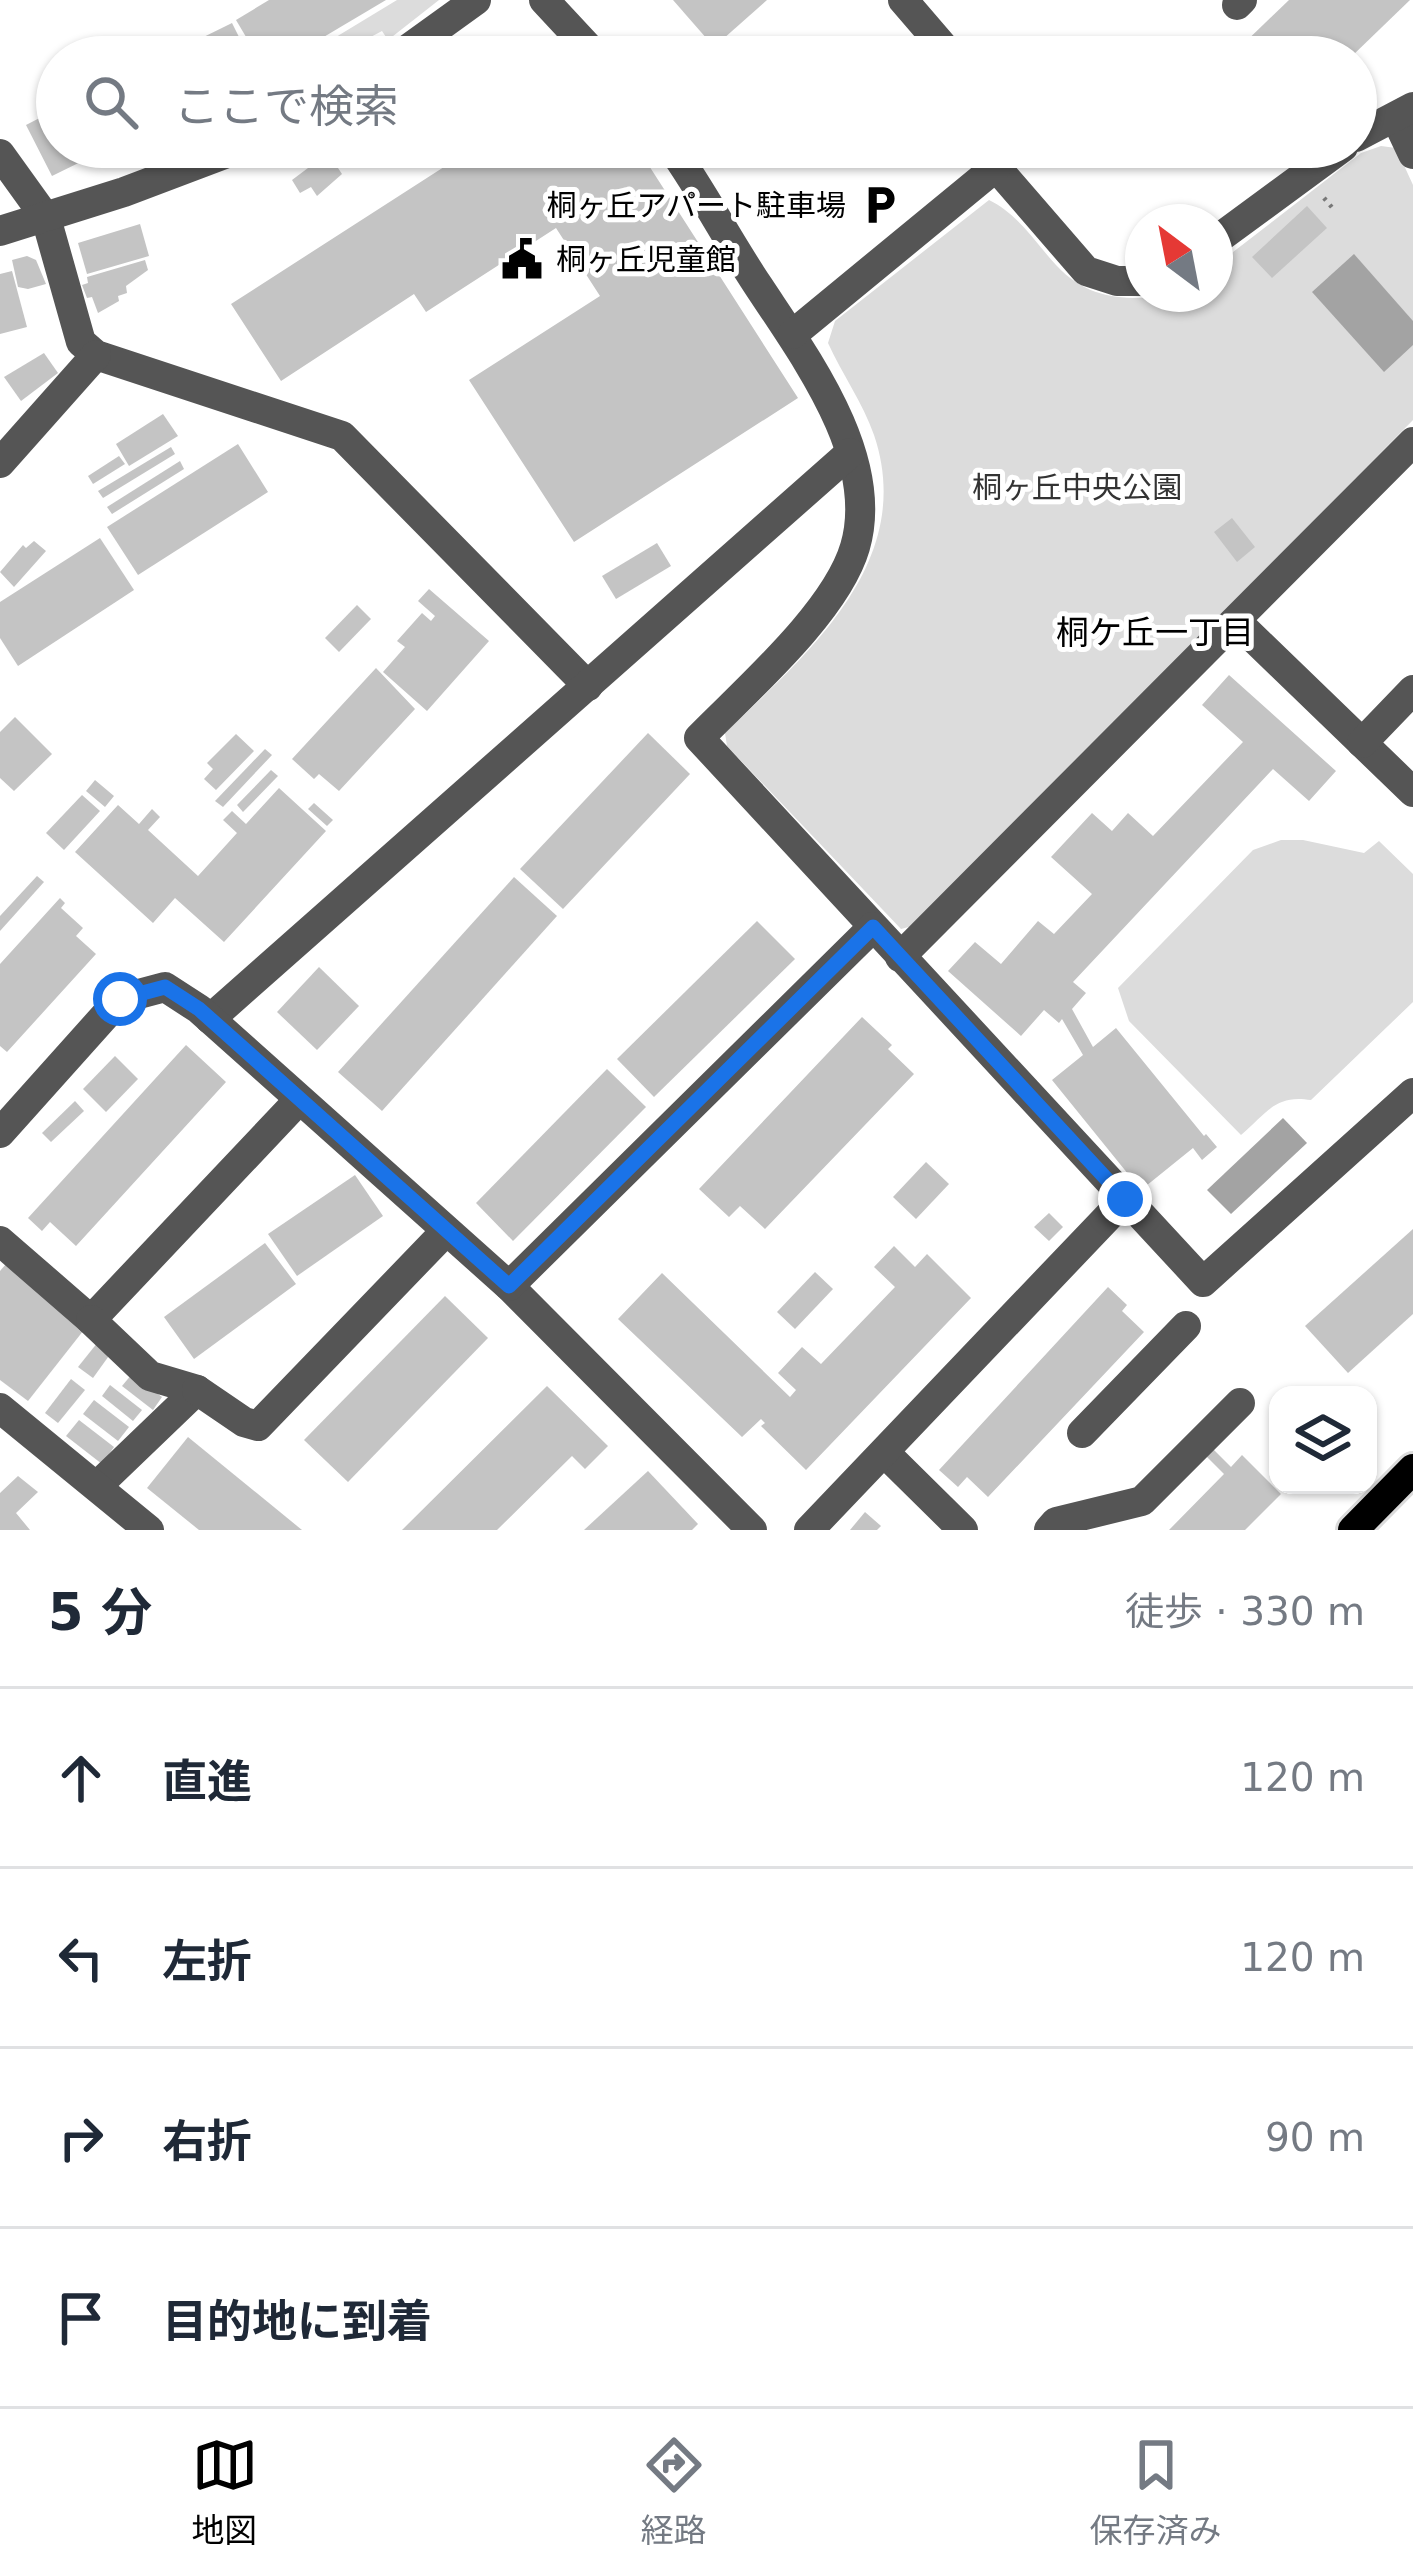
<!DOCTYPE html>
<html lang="ja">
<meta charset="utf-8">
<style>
:root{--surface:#fff;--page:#f2f2f3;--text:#1f2937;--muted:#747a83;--line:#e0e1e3;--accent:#000}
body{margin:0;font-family:"DejaVu Sans","Noto Sans JP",sans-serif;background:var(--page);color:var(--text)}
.controls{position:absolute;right:36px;bottom:36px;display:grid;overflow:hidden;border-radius:24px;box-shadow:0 3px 9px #0004}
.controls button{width:108px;height:108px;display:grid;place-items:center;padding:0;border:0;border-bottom:3px solid var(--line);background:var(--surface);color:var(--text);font:60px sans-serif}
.compass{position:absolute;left:1125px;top:204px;width:108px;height:108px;border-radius:50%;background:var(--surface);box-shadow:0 3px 9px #0004;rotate:328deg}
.stop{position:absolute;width:36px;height:36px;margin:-27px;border:9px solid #1a73e8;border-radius:50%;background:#fff}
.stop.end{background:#1a73e8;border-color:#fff;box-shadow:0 3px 12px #0008}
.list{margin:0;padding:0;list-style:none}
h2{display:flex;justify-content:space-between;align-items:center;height:156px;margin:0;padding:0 48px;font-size:51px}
h2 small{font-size:39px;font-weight:400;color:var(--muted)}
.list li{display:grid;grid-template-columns:78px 1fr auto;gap:36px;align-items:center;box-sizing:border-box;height:180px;padding:0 48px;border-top:3px solid var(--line)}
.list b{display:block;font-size:45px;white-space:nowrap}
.list em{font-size:39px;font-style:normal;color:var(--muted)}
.icon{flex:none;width:66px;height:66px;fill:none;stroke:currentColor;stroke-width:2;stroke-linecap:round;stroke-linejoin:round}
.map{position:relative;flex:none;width:1413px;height:1530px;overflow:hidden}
.search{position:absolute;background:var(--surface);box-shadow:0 3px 9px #0004;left:36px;right:36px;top:36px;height:132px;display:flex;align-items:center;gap:30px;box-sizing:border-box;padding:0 42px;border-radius:66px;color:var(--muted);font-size:45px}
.sheet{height:876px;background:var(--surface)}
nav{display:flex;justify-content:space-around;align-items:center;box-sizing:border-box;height:168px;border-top:3px solid var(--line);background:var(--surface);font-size:33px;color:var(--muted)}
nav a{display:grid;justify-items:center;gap:6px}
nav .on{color:var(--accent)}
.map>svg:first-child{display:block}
.green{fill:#dcdcdc}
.water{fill:#a3a3a3}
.building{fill:#c4c4c4}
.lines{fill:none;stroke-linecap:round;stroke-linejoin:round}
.major-casing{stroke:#dbdbdb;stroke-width:36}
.path{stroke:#777;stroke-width:4.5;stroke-dasharray:3 6;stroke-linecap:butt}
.minor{stroke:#555;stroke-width:30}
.major{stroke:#000;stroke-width:30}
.route{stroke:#1a73e8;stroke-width:15}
.labels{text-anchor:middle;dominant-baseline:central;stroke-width:10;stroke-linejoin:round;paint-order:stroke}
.poi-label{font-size:30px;fill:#000;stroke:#fff;text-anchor:end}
.park-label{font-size:30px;fill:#333;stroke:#fff}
.neighbourhood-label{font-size:33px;fill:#000;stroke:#fff}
</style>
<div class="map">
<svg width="1413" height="1530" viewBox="0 0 1413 1530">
<rect width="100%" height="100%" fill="#fff"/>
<g class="green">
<path d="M397,0H439L388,40L382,31L333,57H303Z"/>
<path d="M1381,146L1396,148L1413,185V420L916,925L901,929L727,746L725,733C807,654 917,562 874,435C863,403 842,374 828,343L835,321L989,200C1019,215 1033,240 1056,265C1101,314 1155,294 1215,294V266L1361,153Z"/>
<path d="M1281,840H1303L1364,853L1379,841L1413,874V1002L1311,1100C1275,1094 1267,1113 1241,1135L1129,1021L1118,988L1253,850Z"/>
</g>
<g class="water">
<path d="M1354,254L1413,321V345L1384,372L1312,292Z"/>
<path d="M1283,1118L1307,1143L1231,1214L1207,1190Z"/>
</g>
<g class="building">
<path d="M269,0H386L290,57H258L236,20Z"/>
<path d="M673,0H767L714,47Z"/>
<path d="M1289,0H1410L1351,57H1242L1236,51Z"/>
<path d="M232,23L249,57H163Z"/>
<path d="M57,109V147H111L52,176L26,125Z"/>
<path d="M475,147H637L798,398L574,542L469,380L600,296L556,228L426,312L414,294L281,381L231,304Z"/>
<path d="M328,153L342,174L317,196L311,187L300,193L292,180Z"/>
<path d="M1307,206L1327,228L1272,278L1252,257Z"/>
<path d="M140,224L149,256L87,274L78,243Z"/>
<path d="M27,256L36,260L46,284L28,289L18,287L12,260Z"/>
<path d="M145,260L148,270L126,286L127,293L118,296L119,301L98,313L92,297L87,298L82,285L88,283L87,277Z"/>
<path d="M12,271L27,327L0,334V274Z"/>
<path d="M44,353L58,373L21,401L4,377Z"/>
<path d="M163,414L178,436L129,466L116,444Z"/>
<path d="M238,444L268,492L138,575L107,527Z"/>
<path d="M171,447L175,454L103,498L98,491Z"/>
<path d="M119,456L125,464L93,484L88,476Z"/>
<path d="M180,461L184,469L112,514L107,507Z"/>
<path d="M1232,518L1255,547L1237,562L1214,532Z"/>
<path d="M100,538L134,590L18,666L0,638V602Z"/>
<path d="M34,541L46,551L14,587L0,572L23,545L26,548Z"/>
<path d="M657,543L671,566L616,599L602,576Z"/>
<path d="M429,589L489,641L427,711L383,672L405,647L397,641L422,613L431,621L435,616L418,601Z"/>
<path d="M357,605L371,619L339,652L325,638Z"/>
<path d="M376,668L415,709L339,791L319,774L314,779L292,759Z"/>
<path d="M1229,675L1336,771L1309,801L1273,769L1073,982L1086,993L1072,1009L1093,1047L1116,1028L1204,1136L1206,1134L1217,1147L1202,1160L1193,1148L1141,1190L1052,1080L1083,1055L1062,1019L1059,1023L1044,1010L1021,1036L948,971L975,942L1001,964L1038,921L1054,934L1092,894L1051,857L1092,813L1112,831L1128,813L1153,836L1243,742L1202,705Z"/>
<path d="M15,717L52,754L14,791L0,778V732Z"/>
<path d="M648,733L690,774L563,909L520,869Z"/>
<path d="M236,734L254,751L216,790L204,779L213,769L207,763Z"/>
<path d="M265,749L272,755L223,807L215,801Z"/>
<path d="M271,770L278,776L243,812L237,805Z"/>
<path d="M95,780L114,796L105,807L86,791Z"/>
<path d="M279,788L326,831L224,942L175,898L153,923L75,852L118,805L139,824L152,809L160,817L148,830L198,876L237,833L223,820L232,811L246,824Z"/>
<path d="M82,795L100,811L64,850L46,833Z"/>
<path d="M314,803L333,820L327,826L308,809Z"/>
<path d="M37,876L44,882L0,931V916Z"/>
<path d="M514,877L557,916L382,1111L338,1072Z"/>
<path d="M60,898L65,903L61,908L83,928L76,936L96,954L7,1052L0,1046V964Z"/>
<path d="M757,921L795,959L654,1097L617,1059Z"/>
<path d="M319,967L359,1006L317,1050L277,1012Z"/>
<path d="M862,1017L892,1045L888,1049L914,1074L765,1229L740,1206L729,1217L699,1189Z"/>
<path d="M186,1045L226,1082L76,1246L50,1222L42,1231L28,1218Z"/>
<path d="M115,1056L138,1079L106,1112L83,1089Z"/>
<path d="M607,1069L646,1107L513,1241L476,1203Z"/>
<path d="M75,1101L84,1111L51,1142L42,1133Z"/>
<path d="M926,1162L949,1184L916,1219L893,1197Z"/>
<path d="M355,1175L383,1216L297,1276L268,1234Z"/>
<path d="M1049,1213L1063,1227L1049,1241L1034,1227Z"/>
<path d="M1413,1229V1314L1348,1373L1305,1326Z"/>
<path d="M265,1243L296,1284L194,1359L164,1317Z"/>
<path d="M894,1246L915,1267L927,1254L971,1298L806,1470L761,1426L765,1423L761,1419L742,1437L618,1319L662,1273L790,1397L796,1390L778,1373L802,1347L821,1364L895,1287L874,1267Z"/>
<path d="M6,1264L87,1326L28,1401L0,1380V1271Z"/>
<path d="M815,1272L833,1289L795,1329L777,1312Z"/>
<path d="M1108,1287L1127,1305L1122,1311L1144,1332L988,1497L967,1477L958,1487L939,1470Z"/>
<path d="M445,1296L488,1338L348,1482L304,1440Z"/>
<path d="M98,1342L111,1353L93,1378L78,1367Z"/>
<path d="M132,1374L162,1397L153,1410L122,1386Z"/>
<path d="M71,1379L85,1390L58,1423L45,1413Z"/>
<path d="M110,1385L142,1410L133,1421L102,1396Z"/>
<path d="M547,1386L608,1446L585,1469L572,1456L497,1530H402Z"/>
<path d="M94,1400L129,1427L118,1441L83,1414Z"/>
<path d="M79,1420L114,1447L102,1464L66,1436Z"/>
<path d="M188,1437L302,1530H199L147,1488Z"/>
<path d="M1212,1448L1231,1467L1242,1455L1281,1494L1245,1530H1169L1224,1474L1205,1455Z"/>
<path d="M648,1471L698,1524L692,1530H584Z"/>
<path d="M18,1476L38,1492L16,1513L30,1530H0V1493Z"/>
<path d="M865,1512L881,1526L877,1530H850Z"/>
</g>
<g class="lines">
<g class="major-casing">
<path id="major" d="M1353,1530L1413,1469"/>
</g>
<path class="path" d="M1324,198L1335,211"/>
<g class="minor">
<path d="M544,0L597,57"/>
<path d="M903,0L952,57"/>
<path d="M1237,5L1242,0"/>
<path d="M397,57L476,0"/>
<path d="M1396,118L1413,154"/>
<path d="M1356,137L1413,107"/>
<path d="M671,147C703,192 728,241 759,287C805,357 881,458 855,547C836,612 746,690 699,738L1203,1282L1413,1093"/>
<path d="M993,148L996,167L1086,271L1117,281H1143"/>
<path d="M0,154L46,218L81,342L96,355L342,436L588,686"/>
<path d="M0,231L124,192L243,147"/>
<path d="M1215,241L1343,147"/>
<path d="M793,334L996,167"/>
<path d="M0,463L96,355"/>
<path d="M1236,621L1413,792"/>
<path d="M1362,743L1413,690"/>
<path d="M900,957L1413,442"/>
<path d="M210,1019L850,453"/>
<path d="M0,1133L120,999L165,987L199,1009L509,1286L752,1530"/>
<path d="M0,1241L91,1320L299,1100"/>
<path d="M509,1286L873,927"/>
<path d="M91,1320L150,1376L197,1390L97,1486"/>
<path d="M197,1390L244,1422L258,1426L446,1231"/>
<path d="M0,1408L149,1530"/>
<path d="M1082,1433L1186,1326"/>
<path d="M885,1453L963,1530"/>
<path d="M809,1530L1125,1199"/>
<path d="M1049,1530L1056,1522L1142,1501L1240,1403"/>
</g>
<use href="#major" class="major"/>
</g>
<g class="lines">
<path class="route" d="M120,999L165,987L199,1009L509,1286L873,927L1125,1199"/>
</g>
<defs>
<g id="parking-bare" transform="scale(3.24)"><path d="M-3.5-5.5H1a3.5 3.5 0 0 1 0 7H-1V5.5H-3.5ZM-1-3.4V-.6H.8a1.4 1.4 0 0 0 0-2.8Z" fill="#000" stroke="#fff" stroke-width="2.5" paint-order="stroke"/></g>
<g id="civic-bare" transform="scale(3.24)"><path d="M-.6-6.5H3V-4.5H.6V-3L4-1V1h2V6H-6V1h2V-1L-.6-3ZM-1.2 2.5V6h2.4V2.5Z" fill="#000" stroke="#fff" stroke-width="2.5" paint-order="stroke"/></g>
</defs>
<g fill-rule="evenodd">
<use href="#parking-bare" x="880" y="205"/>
<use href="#civic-bare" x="522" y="259"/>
</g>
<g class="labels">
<g class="poi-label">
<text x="846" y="205">桐ヶ丘アパート駐車場</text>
<text x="556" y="259" text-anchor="start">桐ヶ丘児童館</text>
</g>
<g class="park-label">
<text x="1077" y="487">桐ヶ丘中央公園</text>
</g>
<g class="neighbourhood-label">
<text x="1155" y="632">桐ケ丘一丁目</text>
</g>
</g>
</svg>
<div class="controls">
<button><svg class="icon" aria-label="layers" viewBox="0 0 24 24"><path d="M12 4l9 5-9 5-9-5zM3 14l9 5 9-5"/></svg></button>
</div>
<svg class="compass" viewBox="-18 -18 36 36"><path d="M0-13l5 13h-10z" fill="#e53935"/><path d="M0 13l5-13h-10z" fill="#747a83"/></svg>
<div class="stop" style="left:120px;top:999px"></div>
<div class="stop end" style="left:1125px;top:1199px"></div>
<div class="search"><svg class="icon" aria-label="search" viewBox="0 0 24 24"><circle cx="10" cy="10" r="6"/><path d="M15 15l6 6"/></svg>ここで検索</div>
</div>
<section class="sheet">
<h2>5 分<small>徒歩 · 330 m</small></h2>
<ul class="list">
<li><svg class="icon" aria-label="ahead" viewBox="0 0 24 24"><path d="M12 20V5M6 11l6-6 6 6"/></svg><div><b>直進</b></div><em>120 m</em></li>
<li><svg class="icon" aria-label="left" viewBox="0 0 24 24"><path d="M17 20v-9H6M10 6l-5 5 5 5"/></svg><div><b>左折</b></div><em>120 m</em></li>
<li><svg class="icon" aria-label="right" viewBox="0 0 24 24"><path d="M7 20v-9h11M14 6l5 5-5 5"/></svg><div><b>右折</b></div><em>90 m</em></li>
<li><svg class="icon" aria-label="arrive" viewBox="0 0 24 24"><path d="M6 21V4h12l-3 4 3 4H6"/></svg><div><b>目的地に到着</b></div></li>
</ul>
</section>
<nav>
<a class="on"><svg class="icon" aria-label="map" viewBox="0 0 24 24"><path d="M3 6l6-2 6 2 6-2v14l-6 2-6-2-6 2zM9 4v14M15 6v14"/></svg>地図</a>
<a><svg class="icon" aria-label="directions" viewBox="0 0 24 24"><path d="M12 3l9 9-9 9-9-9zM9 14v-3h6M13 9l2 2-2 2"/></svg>経路</a>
<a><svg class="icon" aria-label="saved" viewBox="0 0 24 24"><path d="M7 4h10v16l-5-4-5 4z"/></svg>保存済み</a>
</nav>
